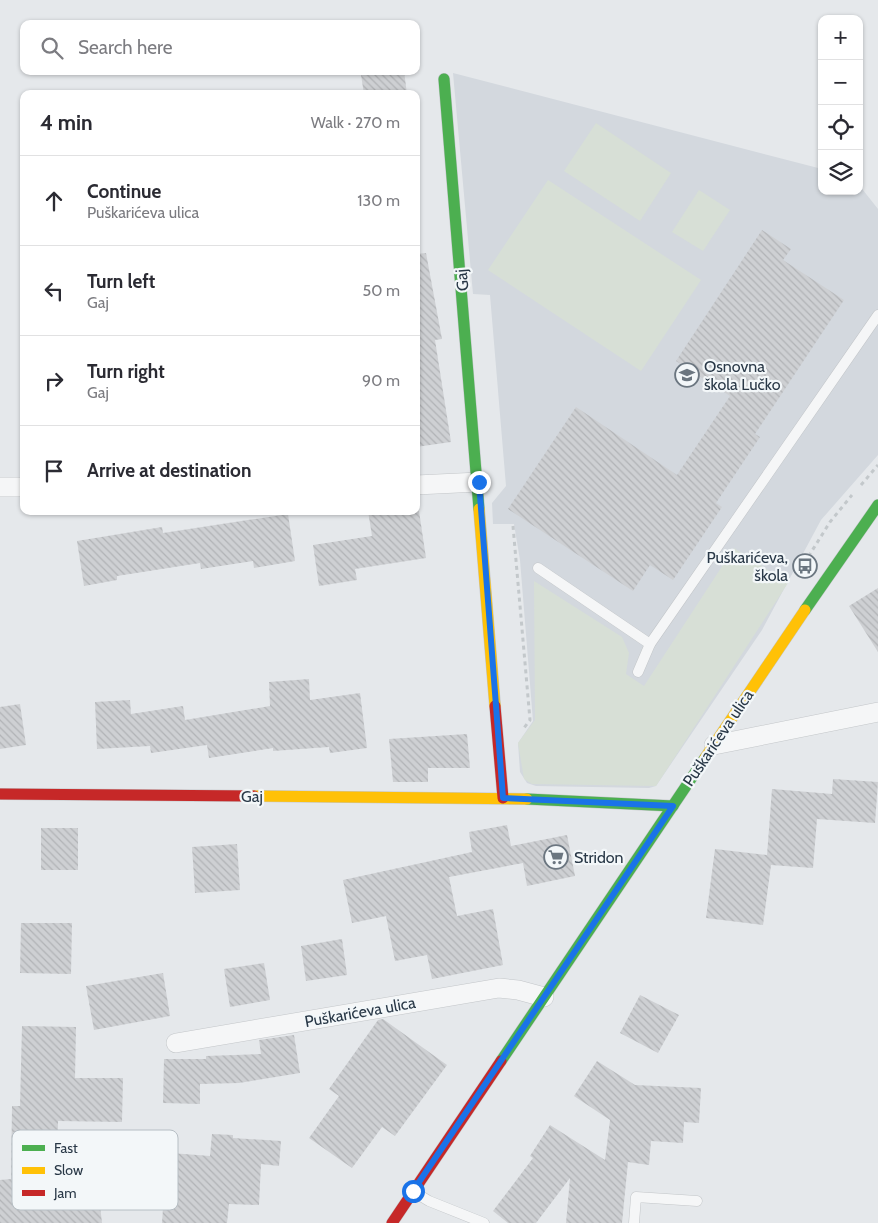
<!DOCTYPE html>
<meta charset="utf-8">
<style>
:root{--surface:#fff;--page:#f7f7f7;--text:#2b2b33;--muted:#7c7c81;--line:#e1e1e2}
body{margin:0;font-family:Cabin,sans-serif;background:var(--page);color:var(--text)}
.controls{position:absolute;right:15px;top:15px;display:grid;overflow:hidden;border-radius:10px;box-shadow:0 1px 4px #0004}
.controls button{width:45px;height:45px;display:grid;place-items:center;padding:0;border:0;border-bottom:1px solid var(--line);background:var(--surface);color:var(--text);font:25px sans-serif}
.stop{position:absolute;width:15px;height:15px;margin:-11px;border:4px solid #1a73e8;border-radius:50%;background:#fff}
.stop.end{background:#1a73e8;border-color:#fff;box-shadow:0 1px 5px #0008}
.list{margin:0;padding:0;list-style:none}
h2{display:flex;justify-content:space-between;align-items:center;height:65px;margin:0;padding:0 20px;font-size:21px}
h2 small{font-size:16px;font-weight:400;color:var(--muted)}
.list li{display:grid;grid-template-columns:32px 1fr auto;gap:15px;align-items:center;box-sizing:border-box;height:90px;padding:0 20px;border-top:1px solid var(--line)}
.list b{display:block;font-size:19px;white-space:nowrap}
.list p{margin:0;font-size:16px;white-space:nowrap;color:var(--muted)}
.list em{font-size:16px;font-style:normal;color:var(--muted)}
.icon{flex:none;width:28px;height:28px;fill:none;stroke:currentColor;stroke-width:2;stroke-linecap:round;stroke-linejoin:round}
.map{position:relative;flex:none;width:878px;height:1223px;overflow:hidden}
.search{position:absolute;background:var(--surface);box-shadow:0 1px 4px #0004;left:20px;top:20px;width:400px;height:55px;display:flex;align-items:center;gap:12px;box-sizing:border-box;padding:0 18px;border-radius:10px;color:var(--muted);font-size:19px}
.panel{position:absolute;background:var(--surface);box-shadow:0 1px 4px #0004;left:20px;top:90px;width:400px;height:425px;border-radius:10px}
.map>svg:first-child{display:block}
.built{fill:#d3d8de}
.green{fill:#d7dfd6}
.building{fill:url(#building-back-hatch)}
.lines{fill:none;stroke-linecap:round;stroke-linejoin:round}
.lane-casing{stroke:#c3c6c9;stroke-width:11}
.street-casing{stroke:#c3c6c9;stroke-width:20}
.fast-casing{stroke:#c3c6c9;stroke-width:12}
.slow-casing{stroke:#c3c6c9;stroke-width:12}
.jam-casing{stroke:#c3c6c9;stroke-width:12}
.path{stroke:#c3c8cb;stroke-width:3;stroke-dasharray:4 4;stroke-linecap:butt}
.lane{stroke:#f5f6f7;stroke-width:10}
.street{stroke:#f5f6f7;stroke-width:19}
.fast{stroke:#4caf50;stroke-width:11}
.slow{stroke:#ffc107;stroke-width:11}
.jam{stroke:#c62828;stroke-width:11}
.route{stroke:#1a73e8;stroke-width:6}
.labels{text-anchor:middle;dominant-baseline:central;stroke-width:4.5;stroke-linejoin:round;paint-order:stroke}
.street-label{font-size:16px;fill:#293847;stroke:#f3f7f9}
.poi-label{font-size:16px;fill:#293847;stroke:#f3f7f9;text-anchor:start}
.key{fill:#f3f7f9;stroke:#b6bec4;stroke-width:1}
.key-label{font-size:14px;fill:#293847}
</style>
<div class="map">
<svg width="878" height="1223" viewBox="0 0 878 1223">
<defs>
<pattern id="building-back-hatch" width="6" height="6" patternUnits="userSpaceOnUse" patternTransform="scale(1.25)"><rect width="6" height="6" fill="#ced0d3"/><path d="M-1 5l2 2M0 0l6 6M5-1l2 2" fill="none" stroke="#b1b3b6"/></pattern>
</defs>
<rect width="100%" height="100%" fill="#e5e8eb"/>
<path class="built" d="M453,73L822,169V191H859V185L878,209V455L821,520L762,630L656,786L649,788L536,786L527,783L520,772L518,743L533,721L520,560L514,524H493L492,503L506,486L490,295L473,294Z"/>
<g class="green">
<path d="M596,123L671,173L640,221L564,171Z"/>
<path d="M548,180L701,280L641,371L488,270Z"/>
<path d="M699,190L730,210L703,251L672,232Z"/>
<path d="M734,548L788,583L656,786L532,784L524,779L518,743L535,720L534,581L622,637L629,653L626,674L644,686Z"/>
</g>
<g class="building">
<path d="M387,71H404L407,94H364L361,75Z"/>
<path d="M762,230L791,249L783,260L844,300L755,434L760,437L716,503L722,507L673,580L650,565L633,591L508,509L576,407L677,475L730,396L676,361Z"/>
<path d="M426,253L442,339L435,340L451,442L416,447V254Z"/>
<path d="M368,511H419L426,558L355,569L357,580L319,586L313,545L372,536Z"/>
<path d="M288,514L295,561L254,568L253,561L201,569L200,563L117,576V580L84,586L77,541L162,527L163,533Z"/>
<path d="M878,588V652L849,606Z"/>
<path d="M309,679L310,700L360,693L367,748L330,753L329,747L273,751V748L209,758L207,745L151,753L150,746L97,749L95,702L130,700L131,714L183,706L185,720L270,706L269,682Z"/>
<path d="M20,704L26,745L0,749V707Z"/>
<path d="M467,734L470,768H428V782H393L389,739Z"/>
<path d="M833,779L878,782L875,823L817,819L813,868L771,865L763,925L706,918L715,849L767,855L772,789L832,794Z"/>
<path d="M507,825L511,846L567,835L575,876L527,886L523,863L449,877L457,916L493,909L503,965L432,979L427,955L395,961L386,916L352,923L343,880L472,852L469,832Z"/>
<rect x="41" y="828" width="37" height="42"/>
<path d="M237,844L240,890L195,893L192,847Z"/>
<path d="M21,923H72L71,974L20,973Z"/>
<path d="M342,939L347,975L306,981L301,946Z"/>
<path d="M264,963L270,1000L230,1007L224,969Z"/>
<path d="M163,973L170,1016L94,1030L86,986Z"/>
<path d="M640,995L679,1015L658,1053L620,1033Z"/>
<path d="M383,1019L447,1065L395,1136L382,1127L352,1168L309,1138L339,1096L329,1089L378,1020Z"/>
<path d="M22,1026L76,1027L75,1078H123L122,1122L58,1121L57,1174L96,1169L102,1223H0V1180L11,1179L12,1106H20Z"/>
<path d="M294,1035L300,1073L239,1083L200,1084V1104L163,1103L164,1059H206V1056L261,1054L259,1040Z"/>
<path d="M597,1061L635,1085L701,1088L699,1123L684,1122L683,1143L651,1141L649,1165L628,1162L622,1223H566L570,1178L536,1223H508L493,1211L533,1158L530,1156L550,1125L605,1160L610,1120L574,1096Z"/>
<path d="M212,1134L233,1135V1138L281,1141L279,1166L261,1164L259,1205L229,1204L227,1223H162L165,1179L115,1182L113,1152L158,1149V1152L210,1156Z"/>
</g>
<g class="lines">
<g class="lane-casing">
<g id="lane">
<path d="M538,568L650,644"/>
<path d="M638,672L650,644L878,315"/>
<path d="M414,1192L429,1201L484,1223"/>
<path d="M634,1223L636,1197L697,1201"/>
</g>
</g>
<g class="street-casing">
<g id="street">
<path d="M416,485L479,482"/>
<path d="M0,487H24"/>
<path d="M714,745L878,712"/>
<path d="M176,1043L499,988L518,990L544,997"/>
</g>
</g>
<g class="fast-casing">
<g id="fast">
<path d="M444,79L479,509"/>
<path d="M805,610L878,505"/>
<path d="M527,799L673,806"/>
<path d="M501,1061L705,758"/>
</g>
</g>
<g class="slow-casing">
<g id="slow">
<path d="M479,509L495,706"/>
<path d="M705,758L805,610"/>
<path d="M254,796L527,799"/>
</g>
</g>
<g class="jam-casing">
<g id="jam">
<path d="M495,706L503,798"/>
<path d="M0,794L254,796"/>
<path d="M392,1223L501,1061"/>
</g>
</g>
<g class="path">
<path d="M861,485L878,465"/>
<path d="M513,526L530,720L524,728"/>
<path d="M800,570L830,522L852,495"/>
</g>
<use href="#lane" class="lane"/>
<use href="#street" class="street"/>
<use href="#fast" class="fast"/>
<use href="#slow" class="slow"/>
<use href="#jam" class="jam"/>
</g>
<g class="lines">
<path class="route" d="M413,1191L673,806L503,798L479,482"/>
</g>
<defs>
<g id="school-ring" transform="scale(1.25)"><circle r="9.5" fill="#f3f7f9" stroke="#6b7680" stroke-width="1.5"/><path d="M0-5L7-2L0 1L-7-2ZM-4 1L0 2.5L4 1V4Q0 6-4 4Z" fill="#6b7680"/></g>
<g id="bus-ring" transform="scale(1.25)"><circle r="9.5" fill="#f3f7f9" stroke="#6b7680" stroke-width="1.5"/><path d="M-5-6H5V4H4V6H2V4H-2V6H-4V4H-5ZM-3.5-4V0h7V-4ZM-3.5 1.2v1.5H-2V1.2ZM2 1.2v1.5H3.5V1.2Z" fill="#6b7680"/></g>
<g id="supermarket-ring" transform="scale(1.25)"><circle r="9.5" fill="#f3f7f9" stroke="#6b7680" stroke-width="1.5"/><path d="M-6-5.5h2.5l.6 2H6L4.5 2H-2.5L-4.4-4H-6ZM-1.5 3.2a1.3 1.3 0 1 0 .1 0ZM3 3.2a1.3 1.3 0 1 0 .1 0Z" fill="#6b7680"/></g>
</defs>
<g fill-rule="evenodd">
<use href="#school-ring" x="687" y="375"/>
<use href="#bus-ring" x="805" y="566"/>
<use href="#supermarket-ring" x="556" y="857"/>
</g>
<g class="labels">
<g class="street-label">
<text transform="translate(462 280) rotate(-95)">Gaj</text>
<text transform="translate(718 738) rotate(-56)">Puškarićeva ulica</text>
<text x="252" y="796">Gaj</text>
<text transform="translate(360 1012) rotate(-10)">Puškarićeva ulica</text>
</g>
<g class="poi-label">
<text x="704" y="366">Osnovna<tspan x="704" dy="18">škola Lučko</tspan></text>
<text x="788" y="557" text-anchor="end">Puškarićeva,<tspan x="788" dy="18">škola</tspan></text>
<text x="574" y="857">Stridon</text>
</g>
</g>
<rect x="12" y="1130" width="166" height="80" rx="8" class="key"/>
<rect x="22" y="1145" width="23" height="6" fill="#4caf50"/>
<rect x="22" y="1167" width="23" height="7" fill="#ffc107"/>
<rect x="22" y="1190" width="23" height="6" fill="#c62828"/>
<g class="key-label">
<text x="54" y="1153">Fast</text>
<text x="54" y="1175">Slow</text>
<text x="54" y="1198">Jam</text>
</g>
</svg>
<div class="controls">
<button>+</button>
<button>−</button>
<button><svg class="icon" aria-label="locate" viewBox="0 0 24 24"><circle cx="12" cy="12" r="6"/><path d="M12 2v4M12 18v4M2 12h4M18 12h4"/></svg></button>
<button><svg class="icon" aria-label="layers" viewBox="0 0 24 24"><path d="M12 4l9 5-9 5-9-5zM3 14l9 5 9-5"/></svg></button>
</div>
<div class="stop" style="left:413px;top:1191px"></div>
<div class="stop end" style="left:479px;top:482px"></div>
<div class="search"><svg class="icon" aria-label="search" viewBox="0 0 24 24"><circle cx="10" cy="10" r="6"/><path d="M15 15l6 6"/></svg>Search here</div>
<section class="panel">
<h2>4 min<small>Walk · 270 m</small></h2>
<ul class="list">
<li><svg class="icon" aria-label="ahead" viewBox="0 0 24 24"><path d="M12 20V5M6 11l6-6 6 6"/></svg><div><b>Continue</b><p>Puškarićeva ulica</p></div><em>130 m</em></li>
<li><svg class="icon" aria-label="left" viewBox="0 0 24 24"><path d="M17 20v-9H6M10 6l-5 5 5 5"/></svg><div><b>Turn left</b><p>Gaj</p></div><em>50 m</em></li>
<li><svg class="icon" aria-label="right" viewBox="0 0 24 24"><path d="M7 20v-9h11M14 6l5 5-5 5"/></svg><div><b>Turn right</b><p>Gaj</p></div><em>90 m</em></li>
<li><svg class="icon" aria-label="arrive" viewBox="0 0 24 24"><path d="M6 21V4h12l-3 4 3 4H6"/></svg><div><b>Arrive at destination</b></div></li>
</ul>
</section>
</div>
